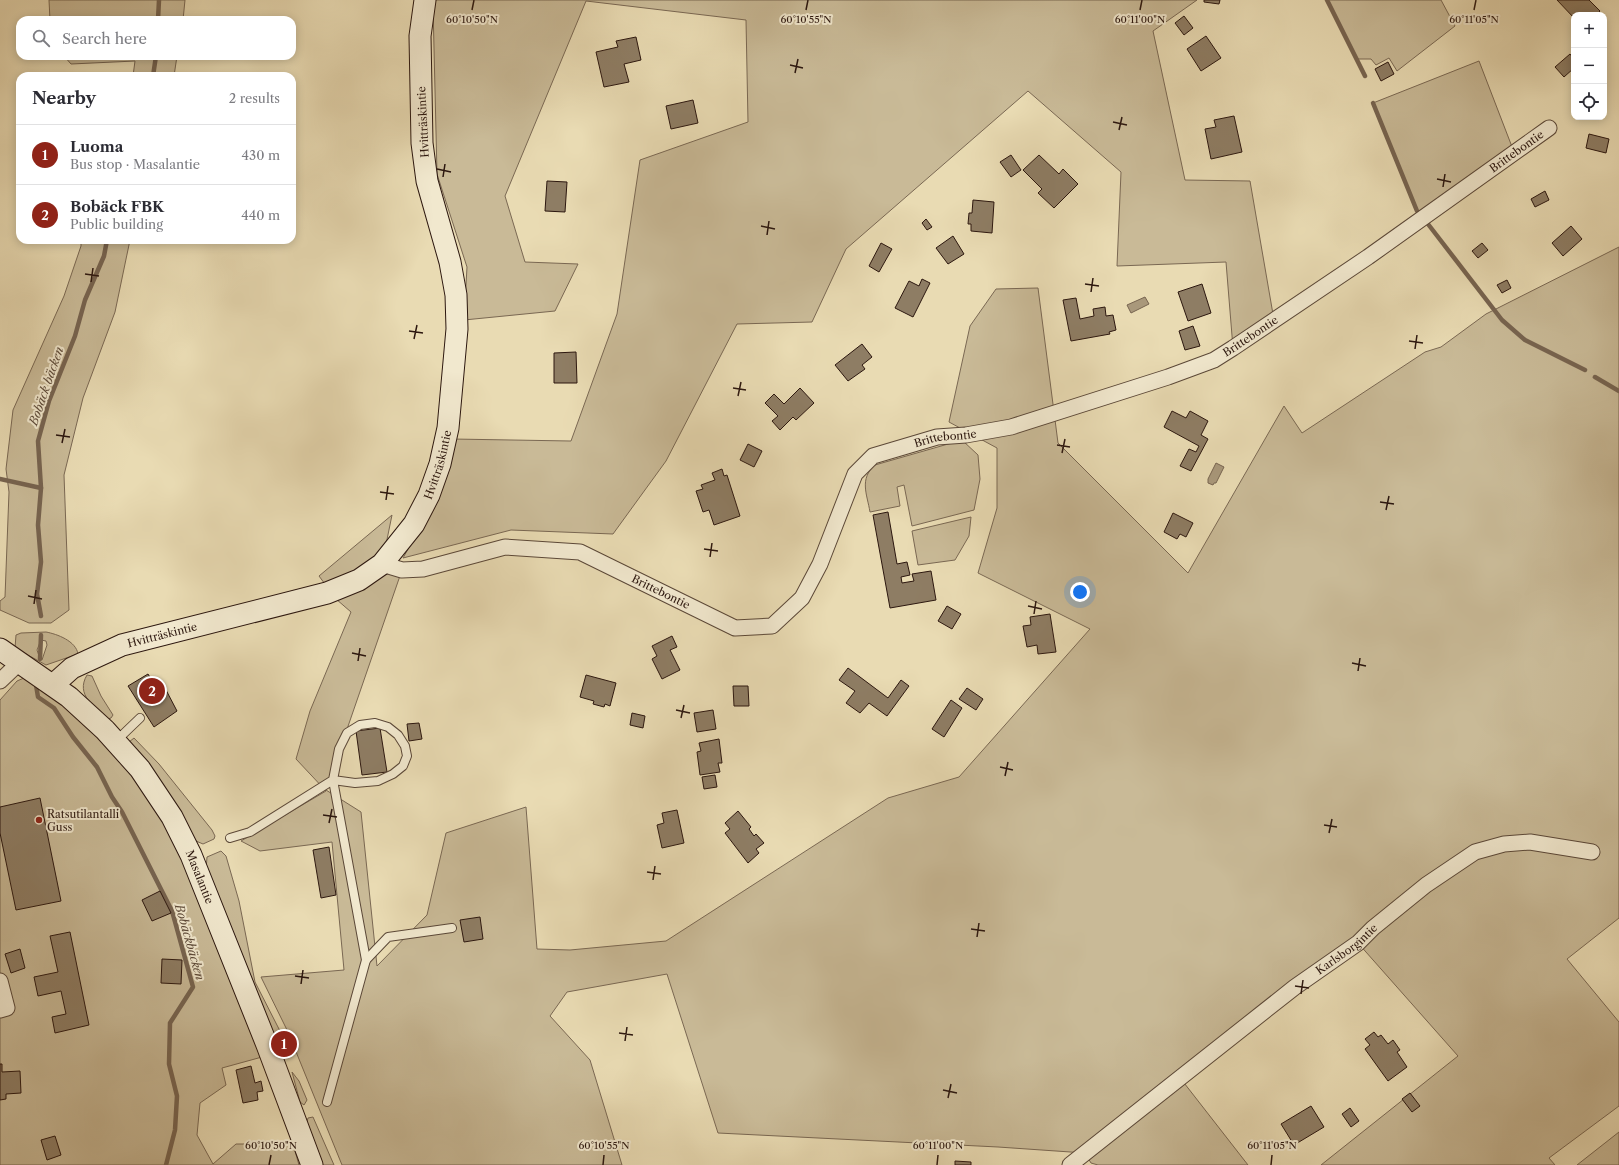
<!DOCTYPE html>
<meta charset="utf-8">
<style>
:root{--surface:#fff;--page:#f7f7f7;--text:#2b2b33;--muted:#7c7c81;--line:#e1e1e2;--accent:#8f2418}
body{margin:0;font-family:"Libre Caslon Text",serif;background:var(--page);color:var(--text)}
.controls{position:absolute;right:12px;top:12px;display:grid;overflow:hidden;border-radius:8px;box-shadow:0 2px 10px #0003}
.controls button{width:36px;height:36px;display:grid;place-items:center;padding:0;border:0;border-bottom:1px solid var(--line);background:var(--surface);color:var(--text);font:20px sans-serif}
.you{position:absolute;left:1080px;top:592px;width:14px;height:14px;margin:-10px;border:3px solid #fff;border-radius:50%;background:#1a73e8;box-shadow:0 0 0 6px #1a73e833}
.badge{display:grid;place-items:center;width:26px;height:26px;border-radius:50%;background:var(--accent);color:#fff;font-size:13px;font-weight:700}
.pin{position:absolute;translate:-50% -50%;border:2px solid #fff;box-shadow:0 1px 4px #0006}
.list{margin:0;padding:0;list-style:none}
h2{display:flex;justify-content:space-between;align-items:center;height:52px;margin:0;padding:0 16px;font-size:17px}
h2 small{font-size:13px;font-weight:400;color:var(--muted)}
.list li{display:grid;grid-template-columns:26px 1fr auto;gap:12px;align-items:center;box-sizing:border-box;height:60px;padding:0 16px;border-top:1px solid var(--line)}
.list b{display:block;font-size:15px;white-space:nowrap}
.list p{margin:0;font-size:13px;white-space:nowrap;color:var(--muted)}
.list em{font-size:13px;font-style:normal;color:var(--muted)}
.icon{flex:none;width:22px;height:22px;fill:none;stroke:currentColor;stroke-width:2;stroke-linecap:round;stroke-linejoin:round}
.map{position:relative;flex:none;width:1619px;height:1165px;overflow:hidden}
.search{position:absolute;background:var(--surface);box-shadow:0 2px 10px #0003;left:16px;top:16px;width:280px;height:44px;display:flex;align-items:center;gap:10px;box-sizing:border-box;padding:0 14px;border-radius:12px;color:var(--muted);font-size:15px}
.panel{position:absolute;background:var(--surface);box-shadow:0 2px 10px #0003;left:16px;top:72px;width:280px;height:172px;border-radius:12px}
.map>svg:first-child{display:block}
.green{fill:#c9ba97;stroke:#7a6853;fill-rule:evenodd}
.water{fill:#a9987b;stroke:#776450}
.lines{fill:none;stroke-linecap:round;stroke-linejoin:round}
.stream{stroke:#776450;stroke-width:4.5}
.building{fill:#8e7d64;stroke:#2c170f}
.lane-casing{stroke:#5b4838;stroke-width:10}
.street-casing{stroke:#5b4838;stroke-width:17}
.secondary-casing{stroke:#2c170f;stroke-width:23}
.lane{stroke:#f1e8ce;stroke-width:8}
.street{stroke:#f1e8ce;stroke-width:15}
.secondary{stroke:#f1e8ce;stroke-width:21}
.ticks{fill:none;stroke:#2c170f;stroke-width:1.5}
.poi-dot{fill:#8f2418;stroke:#f1e8ce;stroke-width:1.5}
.labels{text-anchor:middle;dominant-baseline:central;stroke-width:4;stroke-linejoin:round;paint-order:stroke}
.street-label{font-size:11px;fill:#2c170f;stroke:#f1e8ce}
.poi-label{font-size:11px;fill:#2c170f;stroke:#f1e8ce;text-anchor:start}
.water-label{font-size:12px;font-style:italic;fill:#5e4b3a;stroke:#f1e8ce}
.ticks-label{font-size:10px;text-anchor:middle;fill:#2c170f;stroke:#f1e8ce;stroke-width:4;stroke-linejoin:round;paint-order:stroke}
</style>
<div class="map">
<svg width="1619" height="1165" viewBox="0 0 1619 1165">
<rect width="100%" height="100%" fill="#e9dbb3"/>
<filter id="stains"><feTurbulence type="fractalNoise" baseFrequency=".005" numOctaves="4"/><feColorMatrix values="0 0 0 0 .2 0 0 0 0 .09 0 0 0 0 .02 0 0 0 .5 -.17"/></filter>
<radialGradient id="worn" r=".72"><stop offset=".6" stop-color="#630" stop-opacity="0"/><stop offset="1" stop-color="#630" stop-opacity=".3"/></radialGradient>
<g class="green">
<path d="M49,0H185L183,20H50Z"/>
<path d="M436,0H1197L1153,31L1185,180L1250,181L1274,320L1233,348L1226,262L1117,266L1121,172L1028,91L846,249L812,322L737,324L666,461L613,534L511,530L403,558L426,517L452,439L571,441L617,314L640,160L748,122L746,20L586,1L505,196L525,262L578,264L555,311L464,320L467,267L437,174L433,6Z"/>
<path d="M1327,0H1441L1455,26L1397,71L1389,58L1376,65L1371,59H1357Z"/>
<path d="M64,56H177L174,76H133L135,61L71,64Z"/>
<path d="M1479,61L1514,152L1430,212L1417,211L1373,103Z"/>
<path d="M81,240H130L115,312L83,398L64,475L69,610L51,623H29L0,610V601L5,597L9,492L6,469L13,410L64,296L81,246Z"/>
<path d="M1619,247V918L1567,959L1619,1022V1106L1549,1158L1555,1165H1321L1458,1056L1358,943L1181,1079L1248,1165H1098L1091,1163L1085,1153L998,1147L718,1133L667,974L567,992L550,1016L590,1060L622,1165H342L288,1032L261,977L344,970L332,842L260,851L241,841L326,791L296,759L310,711L351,612L336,599L319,576L392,515L382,564L402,570L326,790L361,812L377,966L427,915L446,833L526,807L537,949L570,950L666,941L888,798L959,777L1090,629L978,573L997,508V448L949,422L970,326L996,289L1038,288L1058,443L1188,573L1284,406L1302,433L1425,352L1441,347L1486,314Z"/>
<path d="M962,440L978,455L980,479L974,510L912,526L904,485L897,487L900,506L870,512C867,494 859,479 875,465Z"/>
<path d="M971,517L969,536L955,560L918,565L912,531Z"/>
<path d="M46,632C57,634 76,641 78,654L46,665L15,648L16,635L21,633ZM41,640L46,641L47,645L42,660L40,659L37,650Z"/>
<path d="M87,675L92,676L101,696L113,715L111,718L108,719C95,707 75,695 87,675Z"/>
<path d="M24,678L71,708L117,753L165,817L262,1057L222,1068L226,1085L200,1103L197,1135L213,1164L236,1144H293L299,1165H0V700L17,681Z"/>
<path d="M134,738L159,764L212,830L215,836L214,839L203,844L196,841L161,782L129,742Z"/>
<path d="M221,851L226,856L239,901L255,982L280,1031L282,1038L279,1041L265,1020L206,870L207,857Z"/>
<path d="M292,1072L299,1081L307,1100L304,1105L300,1102Z"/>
<path d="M313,1117L334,1165H321L306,1125L308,1118Z"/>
<path d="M1619,1132V1165H1577Z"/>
</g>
<g class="water">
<path d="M1145,297L1149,304L1131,313L1127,305Z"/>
<path d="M1216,463L1224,467L1216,483H1214L1213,485L1208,483V479Z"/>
</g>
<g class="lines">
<g class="stream">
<path d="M1327,0L1365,76"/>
<path d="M158,20L159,0"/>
<path d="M153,76L156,56"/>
<path d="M1373,103L1417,211"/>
<path d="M1428,224L1502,320L1525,340L1585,370"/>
<path d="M1595,377L1619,391"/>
<path d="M0,479L41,488"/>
<path d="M41,616L37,594L41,562L38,525L41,488L38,441L49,401L75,336L85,300L104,256L107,240"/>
<path d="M40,659L41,635"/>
<path d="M36,685L38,697L54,708L73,737L97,767L112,797L122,812L172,911L193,987L170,1023L169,1064L177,1096L175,1130L166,1165"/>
</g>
</g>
<g class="building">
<path d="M1204,0H1220L1219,4L1204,2Z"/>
<path d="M1557,0H1589L1600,11L1596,15H1574V18Z"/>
<path d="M1184,16L1193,28L1184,35L1175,23Z"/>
<path d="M1206,36L1221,58L1201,71L1187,49Z"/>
<path d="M636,37L641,60L624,64L629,82L604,87L596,52L618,47L616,41Z"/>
<path d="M1570,54L1574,59V68L1564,77L1555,67Z"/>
<path d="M1388,62L1394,74L1381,81L1375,69Z"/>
<path d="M693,100L698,123L671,129L666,106Z"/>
<path d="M1234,116L1242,152L1211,159L1205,129L1216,127L1214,120Z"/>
<path d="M1589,134L1609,139L1606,153L1586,148Z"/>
<path d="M1011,155L1021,170L1011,177L1000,162Z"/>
<path d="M1039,155L1059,174L1063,169L1078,184L1054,208L1038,193L1042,189L1023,170Z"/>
<path d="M547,181L567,182L565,212L545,211Z"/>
<path d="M1545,191L1549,200L1535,207L1531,199Z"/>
<path d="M973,200L994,202L992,233L971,231V224H968L969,213H972Z"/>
<path d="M926,219L932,227L927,230L922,223Z"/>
<path d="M1571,226L1582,239L1563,256L1552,243Z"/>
<path d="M953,236L964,254L948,264L936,248Z"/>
<path d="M881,243L892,249L879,272L869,266Z"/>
<path d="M1482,243L1488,250L1478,258L1472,251Z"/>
<path d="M922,279L930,283L913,317L895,308L909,281L919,286Z"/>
<path d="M1507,280L1511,288L1502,293L1497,285Z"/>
<path d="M1202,284L1211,313L1188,321L1178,292Z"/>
<path d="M1076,298L1080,319L1094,316L1093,309L1105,307L1106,316L1113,315L1116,330L1109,332L1110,334L1071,341L1063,300Z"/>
<path d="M1193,326L1200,346L1185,350L1179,331Z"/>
<path d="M862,344L872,357L862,365L865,369L848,381L835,365Z"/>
<path d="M576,352L577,383H554V353Z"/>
<path d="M800,388L814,403L796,420L793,417L780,430L772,421L778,416L765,403L774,394L784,404Z"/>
<path d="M1172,411L1186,418L1190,411L1208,421L1201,435L1208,439L1191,471L1180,466L1189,449L1196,452L1199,446L1164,427Z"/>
<path d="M748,444L762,451L754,467L740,460Z"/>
<path d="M722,469L724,476L727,475L740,516L714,525L709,510L703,512L696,491L703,489L701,485L715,480L712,473Z"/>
<path d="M888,512L897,564L907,562L910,575L901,577L902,583L914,581L912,574L931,571L936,600L890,608L873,515Z"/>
<path d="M1173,513L1193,523L1186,537L1180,534L1177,539L1164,532Z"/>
<path d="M947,606L961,614L952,629L938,621Z"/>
<path d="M1050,614L1056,652L1038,654L1037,645L1027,647L1023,626L1031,625L1030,617Z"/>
<path d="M672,636L677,647L670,650L680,670L662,679L652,659L657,656L652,646Z"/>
<path d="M848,668L888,698L901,680L909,686L887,716L869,703L860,713L846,703L855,691L839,680Z"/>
<path d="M148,674L160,694L166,690L177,711L154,727L128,686Z"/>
<path d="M586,675L616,683L610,706L605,704L604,707L593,704L594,701L580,697Z"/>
<path d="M733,686H748L749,706H734Z"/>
<path d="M967,688L983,699L976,710L959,699Z"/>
<path d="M951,700L962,708L944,737L932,729Z"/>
<path d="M713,710L716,729L697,732L694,713Z"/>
<path d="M632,713L645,716L643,728L630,725Z"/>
<path d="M419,723L422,739L409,741L407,724Z"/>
<path d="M380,728L387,772L362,775L356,731Z"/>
<path d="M719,739L722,763H718L720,772L700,775L697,752L701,751L699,743Z"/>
<path d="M715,775L717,787L704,789L702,777Z"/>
<path d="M40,798L61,901L16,910L0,833V807Z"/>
<path d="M677,810L684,843L662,848L657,825L664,823L662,813Z"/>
<path d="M738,811L751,827L749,829L754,836L756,834L764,843L756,849L759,853L748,863L725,833L730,829L725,823Z"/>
<path d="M329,847L336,895L321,898L313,850Z"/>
<path d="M160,891L171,913L152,921L142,900Z"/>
<path d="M480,917L483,939L464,942L460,920Z"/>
<path d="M70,932L89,1025L55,1033L52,1017L66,1014L61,991L38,996L34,977L58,972L50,936Z"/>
<path d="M20,949L25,968L11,973L5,954Z"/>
<path d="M162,959L182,960L181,984L161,983Z"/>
<path d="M1374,1032L1378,1037L1381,1035L1388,1044L1393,1040L1400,1050L1397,1052L1407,1067L1388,1081L1365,1049L1370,1045L1365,1039Z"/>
<path d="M0,1064H2V1072L20,1071L21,1093L6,1094V1099L0,1100Z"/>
<path d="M251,1066L255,1083L261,1081L263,1091L257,1092L258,1100L243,1103L236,1070Z"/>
<path d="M1410,1093L1420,1106L1412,1112L1402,1099Z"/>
<path d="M1311,1106L1324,1127L1294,1145L1281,1124Z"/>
<path d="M1350,1108L1359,1121L1351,1127L1342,1114Z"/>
<path d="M55,1136L61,1155L47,1160L41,1140Z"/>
<path d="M955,1161L971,1162V1165H955Z"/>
</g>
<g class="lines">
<g class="lane-casing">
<g id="lane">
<path d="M116,741L140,718"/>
<path d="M230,838L250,832L333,780L355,783L378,781L393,774L403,766L407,756L405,746L398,735L388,727L375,723L360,725L347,733L339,749L333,780L366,960"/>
<path d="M327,1102L366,960L388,937L452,928"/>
</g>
</g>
<g class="street-casing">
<g id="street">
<path id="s1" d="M382,564L402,570L423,569L505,547L580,552L735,628L772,626L802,598L820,564L855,474L873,456L937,437L966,435L1011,427L1168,377L1214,360L1233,348L1368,257L1549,128"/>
<path d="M0,681L20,662"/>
<path d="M0,981L7,1008L0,1010"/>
<path id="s2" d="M1070,1165L1295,987L1358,943L1373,928L1426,885L1475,852L1504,844L1530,842L1592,852"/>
</g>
</g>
<g class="secondary-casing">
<g id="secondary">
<path id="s3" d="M0,649L69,697L105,730L140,769L172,817L191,855L267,1045L312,1165"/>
<path id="s4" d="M53,685L72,668L122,645L327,593L359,580L382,564L414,524L429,495L440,464L448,428L457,329L456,295L450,262L427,181L422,143L420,36L425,0"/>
</g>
</g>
<use href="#lane" class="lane"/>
<use href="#street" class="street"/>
<use href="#secondary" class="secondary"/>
</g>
<path class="ticks" d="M472,10L474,0M806,10L808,0M1140,10L1142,0M1474,10L1476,0M790,65L803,68M795,73L798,59M1113,122L1127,125M1119,130L1122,117M437,169L451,172M443,177L445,164M1437,179L1451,182M1443,187L1445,174M761,226L775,229M767,235L769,221M85,274L99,276M91,282L93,268M1085,284L1099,286M1091,292L1093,278M409,331L423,333M414,339L417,325M1409,341L1423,343M1415,349L1417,335M733,388L746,390M738,396L741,382M56,435L70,437M62,443L65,429M1057,445L1070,447M1062,453L1065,439M380,492L394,494M386,500L388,486M1380,502L1394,504M1386,510L1389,496M704,549L718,551M710,557L712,543M28,596L42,599M34,604L36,590M1028,606L1042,609M1034,614L1036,601M352,653L366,656M358,661L360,648M1352,663L1366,666M1358,671L1360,658M676,710L690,713M681,718L684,705M1000,767L1013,770M1005,776L1008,762M323,815L337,817M329,823L332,809M1324,825L1337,827M1329,833L1332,819M647,872L661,874M653,880L655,866M971,929L985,931M977,937L979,923M295,976L309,978M301,984L303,970M1295,986L1309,988M1301,994L1303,980M619,1033L633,1035M625,1041L627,1027M943,1090L957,1093M948,1098L951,1084M269,1165L271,1155M603,1165L604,1155M937,1165L938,1155M1271,1165L1272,1155"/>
<circle class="poi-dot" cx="39" cy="820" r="4"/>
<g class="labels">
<g class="street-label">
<text transform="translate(423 122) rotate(-93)">Hvitträskintie</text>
<text stroke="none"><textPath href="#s1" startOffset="1336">Brittebontie</textPath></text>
<text stroke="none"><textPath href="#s1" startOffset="1012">Brittebontie</textPath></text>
<text stroke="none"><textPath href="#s1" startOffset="688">Brittebontie</textPath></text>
<text stroke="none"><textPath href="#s4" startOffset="470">Hvitträskintie</textPath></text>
<text stroke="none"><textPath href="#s1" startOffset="292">Brittebontie</textPath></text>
<text stroke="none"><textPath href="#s4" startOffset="122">Hvitträskintie</textPath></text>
<text stroke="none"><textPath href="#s3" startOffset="309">Masalantie</textPath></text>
<text stroke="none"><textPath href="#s2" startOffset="351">Karlsborgintie</textPath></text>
</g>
<g class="poi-label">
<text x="47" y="814">Ratsutilantalli<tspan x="47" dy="13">Guss</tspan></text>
</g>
<g class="water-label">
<text transform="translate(46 386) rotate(-71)">Bobäck bäcken</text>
<text transform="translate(190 942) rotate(74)">Bobäckbäcken</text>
</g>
</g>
<g class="ticks-label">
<text x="472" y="23">60°10'50"N</text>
<text x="806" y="23">60°10'55"N</text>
<text x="1140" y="23">60°11'00"N</text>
<text x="1474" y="23">60°11'05"N</text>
<text x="271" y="1149">60°10'50"N</text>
<text x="604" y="1149">60°10'55"N</text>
<text x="938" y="1149">60°11'00"N</text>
<text x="1272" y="1149">60°11'05"N</text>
</g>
<rect width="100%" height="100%" filter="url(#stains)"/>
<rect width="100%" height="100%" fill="url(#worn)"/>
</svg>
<div class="controls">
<button>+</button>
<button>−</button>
<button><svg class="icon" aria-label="locate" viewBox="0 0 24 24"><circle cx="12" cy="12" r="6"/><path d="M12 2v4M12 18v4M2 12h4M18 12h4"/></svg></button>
</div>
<div class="you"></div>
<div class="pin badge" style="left:284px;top:1044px">1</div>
<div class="pin badge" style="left:152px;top:691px">2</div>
<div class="search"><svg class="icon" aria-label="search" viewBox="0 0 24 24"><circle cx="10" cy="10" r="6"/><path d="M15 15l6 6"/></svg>Search here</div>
<section class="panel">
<h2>Nearby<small>2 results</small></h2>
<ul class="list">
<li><span class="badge">1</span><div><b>Luoma</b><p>Bus stop · Masalantie</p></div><em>430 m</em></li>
<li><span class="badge">2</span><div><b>Bobäck FBK</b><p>Public building</p></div><em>440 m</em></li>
</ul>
</section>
</div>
